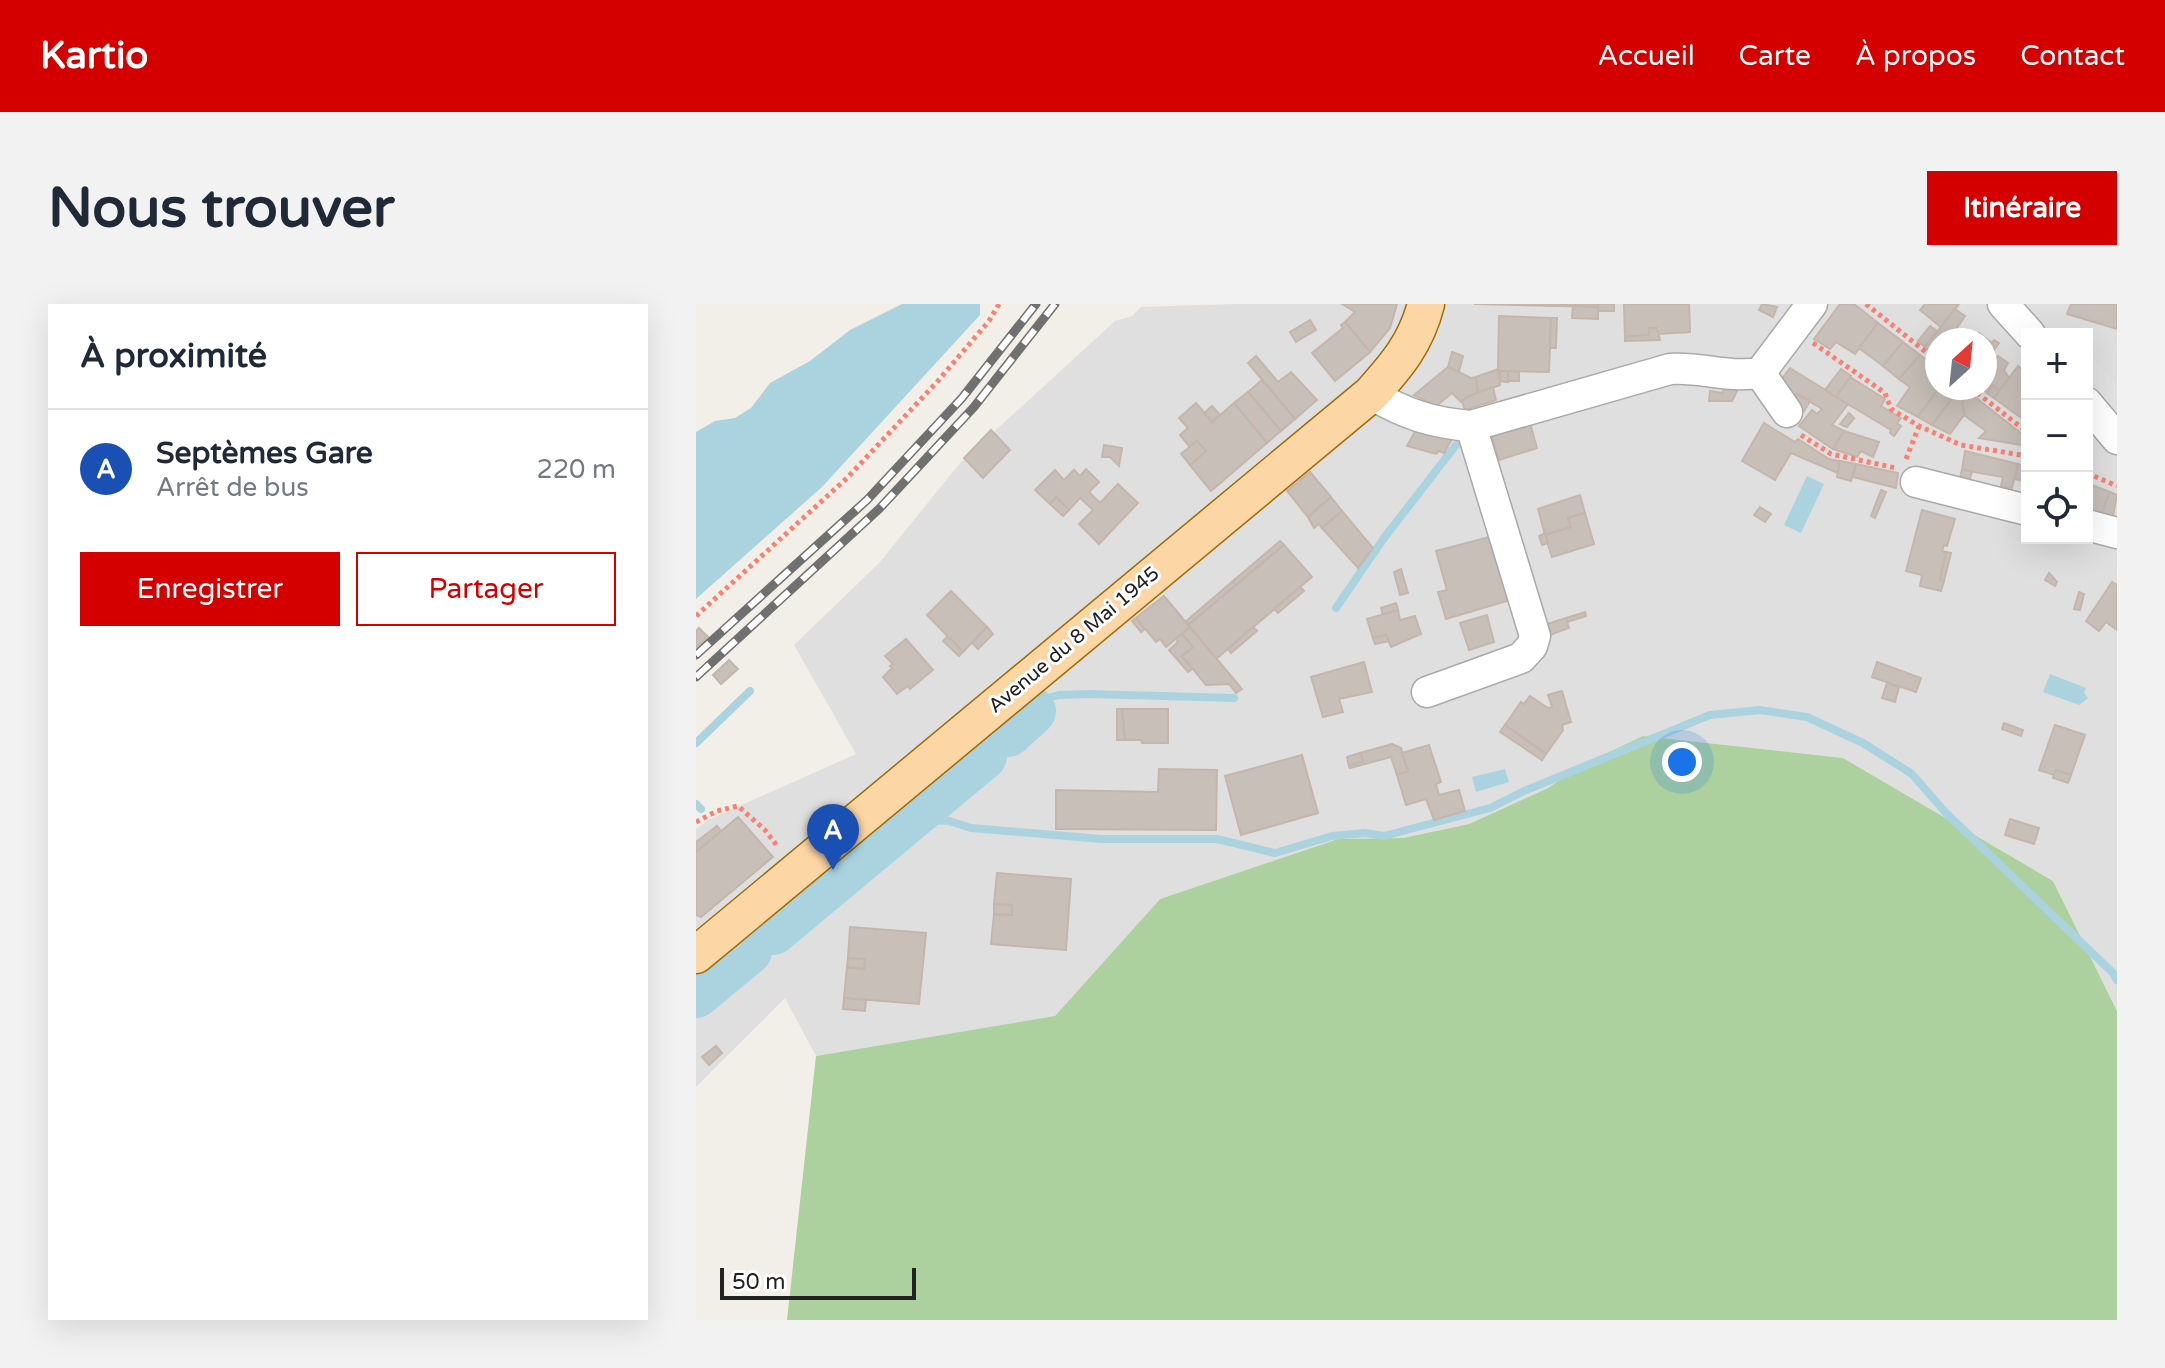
<!DOCTYPE html>
<html lang="fr">
<meta charset="utf-8">
<style>
:root{--surface:#fff;--page:#f2f2f3;--text:#1f2937;--muted:#747a83;--line:#e0e1e3;--accent:#d40000}
body{margin:0;font-family:"Varela Round",sans-serif;background:var(--page);color:var(--text)}
.controls{position:absolute;right:24px;top:24px;display:grid;overflow:hidden;border-radius:0px;box-shadow:0 8px 32px #0002}
.controls button{width:72px;height:72px;display:grid;place-items:center;padding:0;border:0;border-bottom:2px solid var(--line);background:var(--surface);color:var(--text);font:40px sans-serif}
.compass{position:absolute;left:1229px;top:24px;width:72px;height:72px;border-radius:50%;background:var(--surface);box-shadow:0 8px 32px #0002;rotate:27deg}
.scale{position:absolute;left:24px;bottom:20px;width:196px;box-sizing:border-box;padding-left:8px;border:4px solid #222;border-top:0;font-size:22px;line-height:28px;white-space:nowrap;color:#222;-webkit-text-stroke:6px #fff;paint-order:stroke}
.you{position:absolute;left:986px;top:458px;width:28px;height:28px;margin:-20px;border:6px solid #fff;border-radius:50%;background:#1a73e8;box-shadow:0 0 0 12px #1a73e833}
.badge{display:grid;place-items:center;width:52px;height:52px;border-radius:50%;background:var(--accent);color:#fff;font-size:26px;font-weight:700}
.pin{position:absolute;translate:-50% -66px;filter:drop-shadow(0 2px 4px #0008)}
.pin::after{content:'';position:absolute;top:42px;width:28px;height:24px;background:inherit;clip-path:polygon(0 0,100% 0,50% 100%)}
.list{margin:0;padding:0;list-style:none}
h2{display:flex;justify-content:space-between;align-items:center;height:104px;margin:0;padding:0 32px;font-size:34px}
h2 small{font-size:26px;font-weight:400;color:var(--muted)}
.list li{display:grid;grid-template-columns:52px 1fr auto;gap:24px;align-items:center;box-sizing:border-box;height:120px;padding:0 32px;border-top:2px solid var(--line)}
.list b{display:block;font-size:30px;white-space:nowrap}
.list p{margin:0;font-size:26px;white-space:nowrap;color:var(--muted)}
.list em{font-size:26px;font-style:normal;color:var(--muted)}
.actions{display:flex;gap:16px;padding:24px 32px}
.actions a{flex:1;padding:18px 0;border:2px solid var(--accent);border-radius:0px;text-align:center;font-size:28px;color:var(--accent)}
.actions .main{background:var(--accent);color:#fff}
.icon{flex:none;width:44px;height:44px;fill:none;stroke:currentColor;stroke-width:2;stroke-linecap:round;stroke-linejoin:round}
.map{position:relative;flex:none;width:1421px;height:1016px;overflow:hidden;border-radius:0px}
header{display:flex;align-items:center;gap:48px;box-sizing:border-box;height:112px;padding:0 40px;background:var(--accent);color:#fff}
header strong{font-size:38px}
nav{display:flex;gap:44px;margin-inline-start:auto;font-size:28px}
.intro{display:flex;align-items:center;justify-content:space-between;box-sizing:border-box;height:192px;padding:0 48px}
h1{margin:0;font-size:56px}
.button{padding:20px 36px;border-radius:0px;background:var(--accent);color:#fff;font-size:28px;font-weight:700}
main{display:flex;gap:48px;padding:0 48px}
aside{flex:1;background:var(--surface);border-radius:0px;box-shadow:0 8px 32px #0002}
.map>svg:first-child{display:block}
.residential{fill:#e0dfdf;fill-rule:evenodd}
.forest{fill:#add19e}
.parking{fill:#e2e2e2}
.water{fill:#aad3df}
.lines{fill:none;stroke-linecap:round;stroke-linejoin:round}
.stream{stroke:#aad3df;stroke-width:8}
.river{stroke:#aad3df;stroke-width:48}
.building{fill:#c7bfb8;stroke:#c4b6ab;stroke-width:2}
.minor-casing{stroke:#a9a9a9;stroke-width:33}
.major-casing{stroke:#a06b00;stroke-width:39}
.path{stroke:#fa8072;stroke-width:5;stroke-dasharray:4 4;stroke-linecap:butt}
.minor{stroke:#fff;stroke-width:30}
.major{stroke:#fcd6a4;stroke-width:36}
.rail-casing{stroke:#707070;stroke-width:9}
.rail{stroke:#fff;stroke-width:6;stroke-dasharray:18;stroke-linecap:butt}
.labels{text-anchor:middle;dominant-baseline:central;stroke-width:6;stroke-linejoin:round;paint-order:stroke}
.street-label{font-size:20px;fill:#222;stroke:#fff}
</style>
<header>
<strong>Kartio</strong>
<nav><a>Accueil</a><a>Carte</a><a>À propos</a><a>Contact</a></nav>
</header>
<div class="intro"><h1>Nous trouver</h1><a class="button">Itinéraire</a></div>
<main>
<aside>
<h2>À proximité<small></small></h2>
<ul class="list">
<li><span class="badge" style="background:#1a4fb4">A</span><div><b>Septèmes Gare</b><p>Arrêt de bus</p></div><em>220 m</em></li>
</ul>
<div class="actions"><a class="main">Enregistrer</a><a>Partager</a></div>
</aside>
<div class="map">
<svg width="1421" height="1016" viewBox="0 0 1421 1016">
<rect width="100%" height="100%" fill="#f2efe9"/>
<path class="residential" d="M539,0H1421V707L1357,577L1147,454L947,432L887,460L852,484L773,520L707,534L642,535L464,595L359,712L120,752L89,694L0,783V525L12,516L160,450L98,341L183,259L265,158L419,17L436,12L445,3ZM1331,30H1391V234H1331ZM1241,36H1289V84H1241Z"/>
<path class="forest" d="M947,432L1147,454L1357,577L1421,707V1016H91L120,752L359,712L464,595L642,535L707,534L773,520L852,484L887,460Z"/>
<path class="parking" d="M1391,48L1421,80V135L1391,99Z"/>
<g class="water">
<path d="M206,0H284V11L126,183L0,295V128L19,117L39,114L55,104L74,79L114,57L154,26Z"/>
<path d="M1111,172L1128,180L1105,229L1088,221Z"/>
<path d="M1354,370L1390,384L1388,389L1392,394L1383,401L1347,388Z"/>
<path d="M809,465L813,478L780,488L776,473Z"/>
</g>
<g class="lines">
<g class="stream">
<path d="M640,304L688,234L760,141"/>
<path d="M348,395L363,391L394,390L538,394"/>
<path d="M0,439L54,387"/>
<path d="M0,500L5,505"/>
<path d="M211,515L253,517L275,524L405,535H521L579,549L636,532L669,529L688,532L794,504L828,487L1014,411L1064,406L1111,413L1167,439L1216,470L1249,508L1417,669L1421,676"/>
</g>
<g class="river">
<path d="M312,429L336,407"/>
<path d="M77,627L287,452"/>
<path d="M0,690L52,647"/>
</g>
</g>
<g class="building">
<path d="M646,0H701L694,24L674,48L649,18L659,8Z"/>
<path d="M778,0H902V3Z"/>
<rect x="902" y="0" width="16" height="7"/>
<path d="M928,0H993L994,28L962,30L961,24H953V31L929,33Z"/>
<path d="M1066,0L1081,3L1077,13L1063,6Z"/>
<path d="M1144,0H1158L1182,19L1159,50L1140,38L1134,45L1118,35Z"/>
<path d="M1229,0H1263L1245,23L1224,6Z"/>
<path d="M1375,0H1421V25L1371,10Z"/>
<path d="M877,2L902,3V15L876,14Z"/>
<path d="M1259,5L1269,12L1257,30L1260,32L1257,36H1241V52L1229,43Z"/>
<path d="M803,12L855,14L853,68L802,67Z"/>
<path d="M855,14H861L860,44H854Z"/>
<path d="M614,16L620,26L600,38L594,28Z"/>
<path d="M649,18L674,48L639,77L616,49L647,24L645,21Z"/>
<path d="M1182,19L1207,38L1187,62L1163,44Z"/>
<path d="M1234,22L1241,27L1229,43L1222,37Z"/>
<path d="M953,24H961L964,36L929,37V33L953,31Z"/>
<path d="M1283,29L1296,39L1298,36L1303,39L1292,54L1297,58L1302,52L1312,59L1308,66L1313,74L1303,87L1296,81L1291,89L1285,84H1289V36H1278Z"/>
<path d="M1207,38L1224,51L1203,75L1187,62Z"/>
<path d="M756,48L767,52L763,68L752,63Z"/>
<path d="M1224,51L1241,64V84H1243L1222,113L1201,102L1214,83L1203,75Z"/>
<path d="M560,52L582,78L595,68L621,96L599,115L552,59Z"/>
<path d="M1322,62L1331,69V82L1328,87L1331,89V118L1298,94Z"/>
<path d="M752,63L775,74L780,73L782,89L765,98L756,89L740,102L718,91Z"/>
<path d="M1094,64L1152,100L1136,121L1148,127L1137,145L1103,122L1116,106L1121,110L1126,105L1101,90L1099,93L1082,80Z"/>
<path d="M802,65L804,81L782,89L780,73Z"/>
<path d="M1145,65L1155,72L1140,93L1129,86Z"/>
<path d="M804,67H812V78L804,77Z"/>
<path d="M812,67L823,68V77H812Z"/>
<path d="M1154,73L1189,95L1185,102L1205,114L1201,119L1205,122L1198,132L1194,129L1195,126L1140,93Z"/>
<path d="M566,76L599,115L585,127L552,88Z"/>
<path d="M1296,81L1303,87L1298,94L1291,89Z"/>
<path d="M797,83L800,96L769,106L766,97L773,92Z"/>
<path d="M1028,83L1042,85L1036,97H1013L1014,87L1027,89Z"/>
<path d="M1243,84H1264L1236,121L1222,113Z"/>
<path d="M1264,84L1274,89L1266,99L1268,111L1254,130L1236,121Z"/>
<path d="M552,88L585,127L571,139L538,99Z"/>
<path d="M1274,89L1331,134L1325,141L1283,134L1290,127L1268,111L1269,108L1266,99Z"/>
<path d="M1101,90L1114,97L1108,107L1096,98Z"/>
<path d="M500,99L516,118L538,99L571,139L515,187L494,161L510,147L501,137L494,143L484,131L492,124L483,114Z"/>
<path d="M516,102L524,111L516,118L508,109Z"/>
<path d="M1153,109L1158,114L1151,123L1144,120Z"/>
<path d="M834,119L841,144L803,156L795,130Z"/>
<path d="M1068,119L1099,138L1102,135L1133,155L1144,157L1142,169L1095,149L1079,176L1046,157Z"/>
<path d="M295,126L314,146L287,174L268,154Z"/>
<path d="M720,126L756,135L748,149L743,147L740,150L711,142Z"/>
<path d="M1148,127L1183,138L1177,153L1165,147L1161,153L1137,145Z"/>
<path d="M501,137L510,147L494,161L485,150Z"/>
<path d="M408,141L426,144L423,162L414,153H406Z"/>
<path d="M1269,147L1322,160L1316,184L1305,182L1307,173L1266,166Z"/>
<path d="M1144,157L1160,160L1155,177L1141,173Z"/>
<path d="M1160,160L1202,169L1200,184L1157,173Z"/>
<path d="M1322,160L1330,162L1327,177L1319,175Z"/>
<path d="M390,165L403,178L393,188L404,199L422,180L442,199L403,240L383,220L397,206L384,194L373,206L360,193L354,200L339,186L359,166L368,176L378,166L384,172Z"/>
<path d="M1266,166L1276,167L1273,179L1263,177Z"/>
<path d="M614,168L635,193L612,213L591,187Z"/>
<path d="M1391,179L1414,188L1404,213L1391,209Z"/>
<path d="M1185,186L1190,188L1179,214L1175,212Z"/>
<path d="M1414,188L1421,191L1416,217L1404,213Z"/>
<path d="M884,191L889,209L872,214L875,223L849,231L842,205Z"/>
<path d="M360,193L373,206L367,212L354,200Z"/>
<path d="M635,193L646,207L626,224L623,220L618,224L612,213Z"/>
<path d="M1064,203L1075,210L1069,218L1058,211Z"/>
<path d="M1226,206L1259,215L1251,242L1248,241L1246,247L1250,248L1244,276L1248,277L1245,287L1224,282L1226,271L1210,267Z"/>
<path d="M646,207L677,244L662,264L626,224Z"/>
<path d="M889,209L898,240L856,253L849,231L875,223L872,214Z"/>
<path d="M849,229L852,239L846,241L843,232Z"/>
<path d="M801,231L814,296L750,315L742,288L751,286L740,247Z"/>
<path d="M584,237L588,241L540,281L537,277Z"/>
<path d="M588,241L616,273L520,355L492,321Z"/>
<path d="M1250,248L1255,249L1248,277L1244,276Z"/>
<path d="M705,265L712,289L704,291L698,268Z"/>
<path d="M1353,269L1361,278L1359,282L1349,276Z"/>
<path d="M537,277L540,281L492,321L489,318Z"/>
<path d="M1416,278L1421,281V326L1410,318L1403,327L1390,317Z"/>
<path d="M604,283L608,287L582,309L578,305Z"/>
<path d="M255,287L291,323L267,348L231,311Z"/>
<path d="M1383,288L1388,290L1384,306L1378,305Z"/>
<path d="M468,292L494,323L470,343L464,335L460,338L440,314Z"/>
<path d="M700,299L702,306L687,311L685,304Z"/>
<path d="M702,306L704,316L719,312L725,330L695,343L690,331L677,334L671,315Z"/>
<path d="M889,308L890,312L871,318L870,314Z"/>
<path d="M791,311L798,338L773,346L764,319Z"/>
<path d="M440,314L449,325L445,328L436,317Z"/>
<path d="M870,314L873,324L851,332L848,321Z"/>
<path d="M291,323L297,330L282,345L276,339Z"/>
<path d="M494,323L546,385L540,389L533,380L510,381L486,352L497,343L486,330Z"/>
<path d="M557,323L561,327L535,349L532,345Z"/>
<path d="M3,324L12,333L0,344V327Z"/>
<path d="M486,330L497,343L486,352L496,365L492,368L473,346L482,338L480,335Z"/>
<path d="M690,331L693,337L679,340L677,334Z"/>
<path d="M252,332L267,348L263,352L247,337Z"/>
<path d="M210,335L237,366L214,385L212,382L201,390L187,373L196,364L194,362L197,360L189,352Z"/>
<path d="M33,356L42,365L25,380L17,371Z"/>
<path d="M668,358L676,388L643,395L647,408L627,413L615,373Z"/>
<path d="M1181,358L1225,374L1220,388L1176,373Z"/>
<path d="M1191,379L1203,383L1199,398L1186,394Z"/>
<path d="M866,387L875,418L866,421L867,426L850,450L809,421L825,398L828,400L834,392L852,404L856,403L852,391Z"/>
<path d="M421,405H426L429,436H421Z"/>
<path d="M426,405H472V439H446L445,436H429Z"/>
<path d="M1308,419L1327,426L1325,432L1306,425Z"/>
<path d="M809,421L850,450L846,456L804,428Z"/>
<path d="M1359,421L1389,431L1375,471L1360,466L1358,471L1343,466Z"/>
<path d="M696,440L705,444L712,467L701,471L695,453L654,464L653,462L667,457L664,449Z"/>
<path d="M733,441L745,478L740,480L743,491L763,486L769,507L738,516L730,495L710,501L701,471L712,467L706,449Z"/>
<path d="M664,449L667,457L653,462L651,453Z"/>
<path d="M606,451L622,509L545,531L529,472Z"/>
<path d="M463,465L521,466L520,526L360,525V486L462,488Z"/>
<path d="M1360,466L1375,471L1372,479L1357,474Z"/>
<path d="M42,513L77,553L5,613L0,611V548Z"/>
<path d="M1314,515L1343,524L1338,540L1309,531Z"/>
<path d="M21,522L25,527L0,548V538Z"/>
<path d="M301,569L375,575L370,646L295,640L298,610L316,611V601L298,600Z"/>
<path d="M298,600L316,601V611L298,610Z"/>
<path d="M154,623L230,629L223,700L148,694L151,663L168,665L169,655L152,654Z"/>
<path d="M152,654L169,655L168,665L151,663Z"/>
<path d="M148,694L170,696L169,707L147,705Z"/>
<path d="M20,742L26,749L13,761L6,753Z"/>
</g>
<g class="lines">
<g class="minor-casing">
<g id="minor">
<path d="M1307,0L1334,30"/>
<path d="M1064,69L1091,108"/>
<path d="M675,90C709,110 736,119 775,122L974,65C1008,63 1030,74 1064,69L1116,0"/>
<path d="M1391,99L1421,135"/>
<path d="M1220,178L1331,206"/>
<path d="M1391,221L1421,229"/>
<path d="M731,388L825,354L836,342L839,332L775,122"/>
</g>
</g>
<g class="major-casing">
<path id="major" d="M0,651L675,90C701,61 720,39 730,0"/>
</g>
<g class="path">
<path d="M1170,0L1241,57"/>
<path d="M1117,39L1189,89L1195,105L1223,122L1265,141L1331,152"/>
<path d="M1275,84L1331,128"/>
<path d="M1105,131L1135,150L1200,164"/>
<path d="M1210,155L1223,122"/>
<path d="M1391,169L1421,182"/>
<path d="M0,312L151,174L241,78L293,17L303,0"/>
<path d="M0,518L21,507L42,502L69,526L82,543"/>
</g>
<use href="#minor" class="minor"/>
<use href="#major" class="major"/>
<g class="rail-casing">
<g id="rail">
<path d="M0,351L171,196L266,94L340,0"/>
<path d="M0,373L183,205L278,103L359,0"/>
</g>
</g>
<use href="#rail" class="rail"/>
</g>
<g class="labels">
<g class="street-label">
<text transform="translate(378 336) rotate(-40)">Avenue du 8 Mai 1945</text>
</g>
</g>
</svg>
<div class="controls">
<button>+</button>
<button>−</button>
<button><svg class="icon" aria-label="locate" viewBox="0 0 24 24"><circle cx="12" cy="12" r="6"/><path d="M12 2v4M12 18v4M2 12h4M18 12h4"/></svg></button>
</div>
<svg class="compass" viewBox="-18 -18 36 36"><path d="M0-13l5 13h-10z" fill="#e53935"/><path d="M0 13l5-13h-10z" fill="#747a83"/></svg>
<div class="scale">50 m</div>
<div class="you"></div>
<div class="pin badge" style="left:137px;top:566px;background:#1a4fb4">A</div>
</div>
</main>
